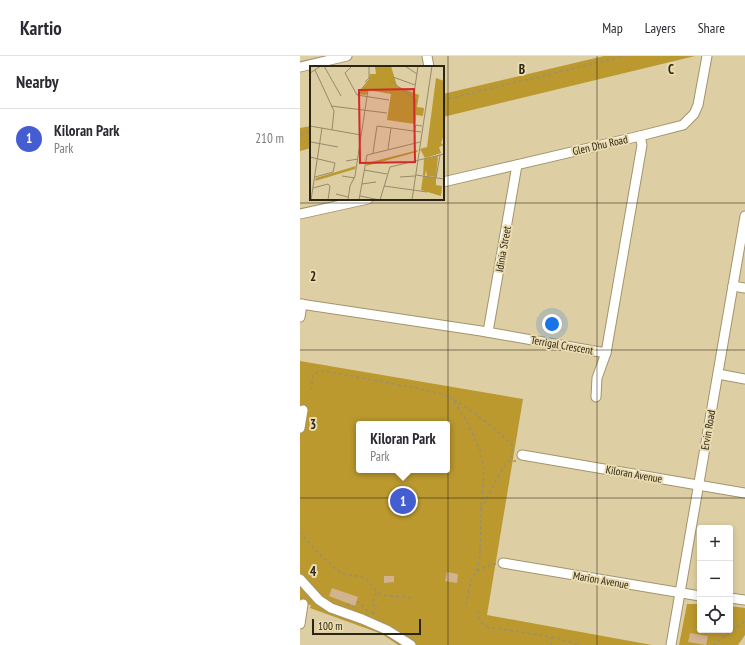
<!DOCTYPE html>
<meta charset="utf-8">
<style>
:root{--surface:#fff;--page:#f2f2f3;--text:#2b2b33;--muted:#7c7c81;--line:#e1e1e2;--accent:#445dd1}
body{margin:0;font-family:"PT Sans Narrow",sans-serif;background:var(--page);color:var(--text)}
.controls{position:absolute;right:12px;bottom:12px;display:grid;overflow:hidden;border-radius:4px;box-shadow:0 2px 6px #0003}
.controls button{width:36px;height:36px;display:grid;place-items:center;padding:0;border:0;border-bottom:1px solid var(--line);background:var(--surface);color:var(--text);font:20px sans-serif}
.scale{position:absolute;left:12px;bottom:10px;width:109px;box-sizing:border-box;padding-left:4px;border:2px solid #2b2514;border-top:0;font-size:11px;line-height:14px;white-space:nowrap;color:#2b2514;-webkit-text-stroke:3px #ebdbb0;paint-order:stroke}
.you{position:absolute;left:252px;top:268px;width:14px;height:14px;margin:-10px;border:3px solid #fff;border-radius:50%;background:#1a73e8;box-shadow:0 0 0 6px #1a73e833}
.badge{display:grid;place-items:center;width:26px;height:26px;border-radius:50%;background:var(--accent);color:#fff;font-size:13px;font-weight:700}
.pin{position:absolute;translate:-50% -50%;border:2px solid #fff;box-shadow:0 1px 4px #0006}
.popup{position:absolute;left:56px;top:365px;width:94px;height:52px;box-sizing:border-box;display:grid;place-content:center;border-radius:4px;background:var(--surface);filter:drop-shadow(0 1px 3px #0005);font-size:13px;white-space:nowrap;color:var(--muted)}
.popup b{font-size:15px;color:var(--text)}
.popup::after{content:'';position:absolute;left:50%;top:100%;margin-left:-8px;border:8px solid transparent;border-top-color:var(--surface)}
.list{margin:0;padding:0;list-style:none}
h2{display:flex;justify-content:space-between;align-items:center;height:52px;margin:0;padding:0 16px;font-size:17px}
h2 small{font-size:13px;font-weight:400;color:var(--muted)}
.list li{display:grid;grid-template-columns:26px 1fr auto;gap:12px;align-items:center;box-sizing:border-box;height:60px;padding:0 16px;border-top:1px solid var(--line)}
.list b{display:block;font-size:15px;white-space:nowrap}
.list p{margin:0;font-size:13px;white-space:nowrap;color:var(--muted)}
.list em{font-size:13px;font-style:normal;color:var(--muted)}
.icon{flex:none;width:22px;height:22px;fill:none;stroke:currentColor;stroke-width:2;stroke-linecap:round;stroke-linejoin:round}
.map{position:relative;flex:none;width:445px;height:589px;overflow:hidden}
header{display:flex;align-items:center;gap:24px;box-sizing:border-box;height:56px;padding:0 20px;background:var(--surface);border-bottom:1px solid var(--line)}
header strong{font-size:19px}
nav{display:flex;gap:22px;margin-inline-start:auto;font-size:14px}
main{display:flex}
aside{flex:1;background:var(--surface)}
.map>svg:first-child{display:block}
.green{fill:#bb992f;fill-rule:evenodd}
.building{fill:#d2b390}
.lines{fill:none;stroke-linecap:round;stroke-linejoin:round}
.minor-casing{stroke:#a3946b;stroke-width:11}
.path{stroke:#9c8f6e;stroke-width:1.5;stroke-dasharray:3 3;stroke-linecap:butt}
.minor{stroke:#fff;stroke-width:9}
.grid{fill:none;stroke:#2b2514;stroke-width:1;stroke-opacity:0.55}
.labels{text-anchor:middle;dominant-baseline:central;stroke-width:4;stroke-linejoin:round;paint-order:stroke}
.street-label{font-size:11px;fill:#2b2514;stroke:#ebdbb0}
.inset-road{fill:none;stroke:#968a6a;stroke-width:1}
.view{fill:#d62828;fill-opacity:0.15;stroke:#d62828;stroke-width:2}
.inset-edge{fill:none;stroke:#2b2514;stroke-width:2}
.grid-label{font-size:13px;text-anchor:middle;font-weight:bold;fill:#2b2514;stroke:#ebdbb0;stroke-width:4;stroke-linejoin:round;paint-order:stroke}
</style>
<header>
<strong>Kartio</strong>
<nav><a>Map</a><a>Layers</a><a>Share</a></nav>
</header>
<main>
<aside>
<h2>Nearby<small></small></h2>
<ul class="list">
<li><span class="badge">1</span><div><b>Kiloran Park</b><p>Park</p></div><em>210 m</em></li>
</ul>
</aside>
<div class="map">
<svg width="445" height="589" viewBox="0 0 445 589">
<rect width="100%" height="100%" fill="#decea3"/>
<g class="green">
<path d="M304,0H395L143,61V38Z"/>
<path d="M11,70V92L0,95V72Z"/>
<path d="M0,305L223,343L187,559L352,589H98L82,578L10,552L11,549L0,548ZM59,368H147V414H59Z"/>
<path d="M387,548H400V574H430V550L445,552V579L438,589H379Z"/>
</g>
<g class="building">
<path d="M147,516L158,518L157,527L145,525Z"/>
<path d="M84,520H94V526L84,527Z"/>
<path d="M32,532L58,541L55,550L29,540Z"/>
<path d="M390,577L408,580L406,589L388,586Z"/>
</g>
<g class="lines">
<g class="minor-casing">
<g id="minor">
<path d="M127,0L129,11"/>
<path d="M0,11L47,0"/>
<path d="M143,126L340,80L383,69L394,58L398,49L407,0"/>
<path d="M0,158L68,143"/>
<path d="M433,230L445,232"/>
<path d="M0,248L181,275L306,297L342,89L340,80"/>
<path d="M0,261L2,248"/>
<path d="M188,276L217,109"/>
<path d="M418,318L445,323"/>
<path d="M296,341L297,322L306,297"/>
<path d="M0,372L3,354"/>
<path d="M222,399L445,437"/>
<path d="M203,507L400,540"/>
<path d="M0,523L19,544L31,552L62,563L87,574L111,589"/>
<path d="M430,542L445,544"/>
<path d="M0,568L3,548"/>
<path d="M371,589L445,160"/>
</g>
</g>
<g class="path">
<path d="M143,44L325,0"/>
<path d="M0,79L11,75"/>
<path d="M11,334L13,319L18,316L25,315L126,334L139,337L153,343L167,366L180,394L184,414L181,454L180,499L177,515L171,524L166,548"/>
<path d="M154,344C176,357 195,372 213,390L211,405"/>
<path d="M181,453L200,417L209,405H216"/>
<path d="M0,476C5,484 34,513 42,517C49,520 59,519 65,523C72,527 73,535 81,538C90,542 101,539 111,542"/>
<path d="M177,515L190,509L196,508"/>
<path d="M57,545L68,555L74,557"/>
<path d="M47,548L56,552"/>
<path d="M178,555C179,563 180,567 188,571L252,581L281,589"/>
<path d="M73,559L77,550L72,548L77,535"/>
<path d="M251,589L252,581"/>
<path d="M413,589L445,565"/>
</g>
<use href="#minor" class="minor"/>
</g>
<path class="grid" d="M148,0V589M297,0V589M0,147H445M0,294H445M0,442H445"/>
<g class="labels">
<g class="street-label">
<text transform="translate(300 89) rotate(-13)">Glen Dhu Road</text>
<text transform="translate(203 193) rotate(-80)">Idinia Street</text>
<text transform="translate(262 289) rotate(10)">Terrigal Crescent</text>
<text transform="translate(408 374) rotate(-80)">Ervin Road</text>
<text transform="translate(334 418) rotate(10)">Kiloran Avenue</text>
<text transform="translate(301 524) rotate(10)">Marion Avenue</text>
</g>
</g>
<g transform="translate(10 10)">
<rect width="134" height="134" fill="#decea3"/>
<path d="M65,0H81L87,20L109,29L107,41L114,42L113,50L106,49L105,58L77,54L81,28L58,24L56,29L47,28L59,13L60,8H66ZM126,12L134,15V69L131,77L134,79L129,81L131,87L115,92L110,83L117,81ZM108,84L107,86L56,100L57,97ZM128,90L126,111L117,110L116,104L115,110L113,109L114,93ZM46,100L45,103L5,115L6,112ZM113,110L126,112V119L132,120L131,130L111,124Z" fill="#bb992f"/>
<path class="inset-road" d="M14,0L31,30M42,0L35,7L47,29L79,34M95,0L107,8M5,4L24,45L22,64M0,7L11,0M83,11L105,19M81,15L106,34L104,52M55,16L59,12V0M104,28L108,0M21,40L77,47M0,60L51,69M104,65L106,59L112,60M1,76L28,81M78,83L81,62M63,87L67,60L111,66M0,91L25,97L23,106L5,111M36,95L48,93M54,104L77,108M106,109L134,113M32,110L45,112M90,111L105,110M126,112L130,89M52,118L66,116M74,120L103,124M3,122L18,118L20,120L18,134M103,124L117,126M26,128L38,131M50,130L70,134L80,101L134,88M1,134L12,62M38,134L40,120L45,110L58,24M49,134L57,89L110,76M102,134L122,0"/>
<path class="view" d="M104,23L105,96L50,97L49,24Z"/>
<rect width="134" height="134" class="inset-edge"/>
</g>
<g class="grid-label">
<text x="222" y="18">B</text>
<text x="371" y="18">C</text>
<text x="13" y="225">2</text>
<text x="13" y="373">3</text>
<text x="13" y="520">4</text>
</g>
</svg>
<div class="controls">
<button>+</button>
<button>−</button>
<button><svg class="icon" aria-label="locate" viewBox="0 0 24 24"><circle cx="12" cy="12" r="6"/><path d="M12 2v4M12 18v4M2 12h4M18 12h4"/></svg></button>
</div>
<div class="scale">100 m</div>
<div class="you"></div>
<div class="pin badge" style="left:103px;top:445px">1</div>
<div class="popup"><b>Kiloran Park</b>Park</div>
</div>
</main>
